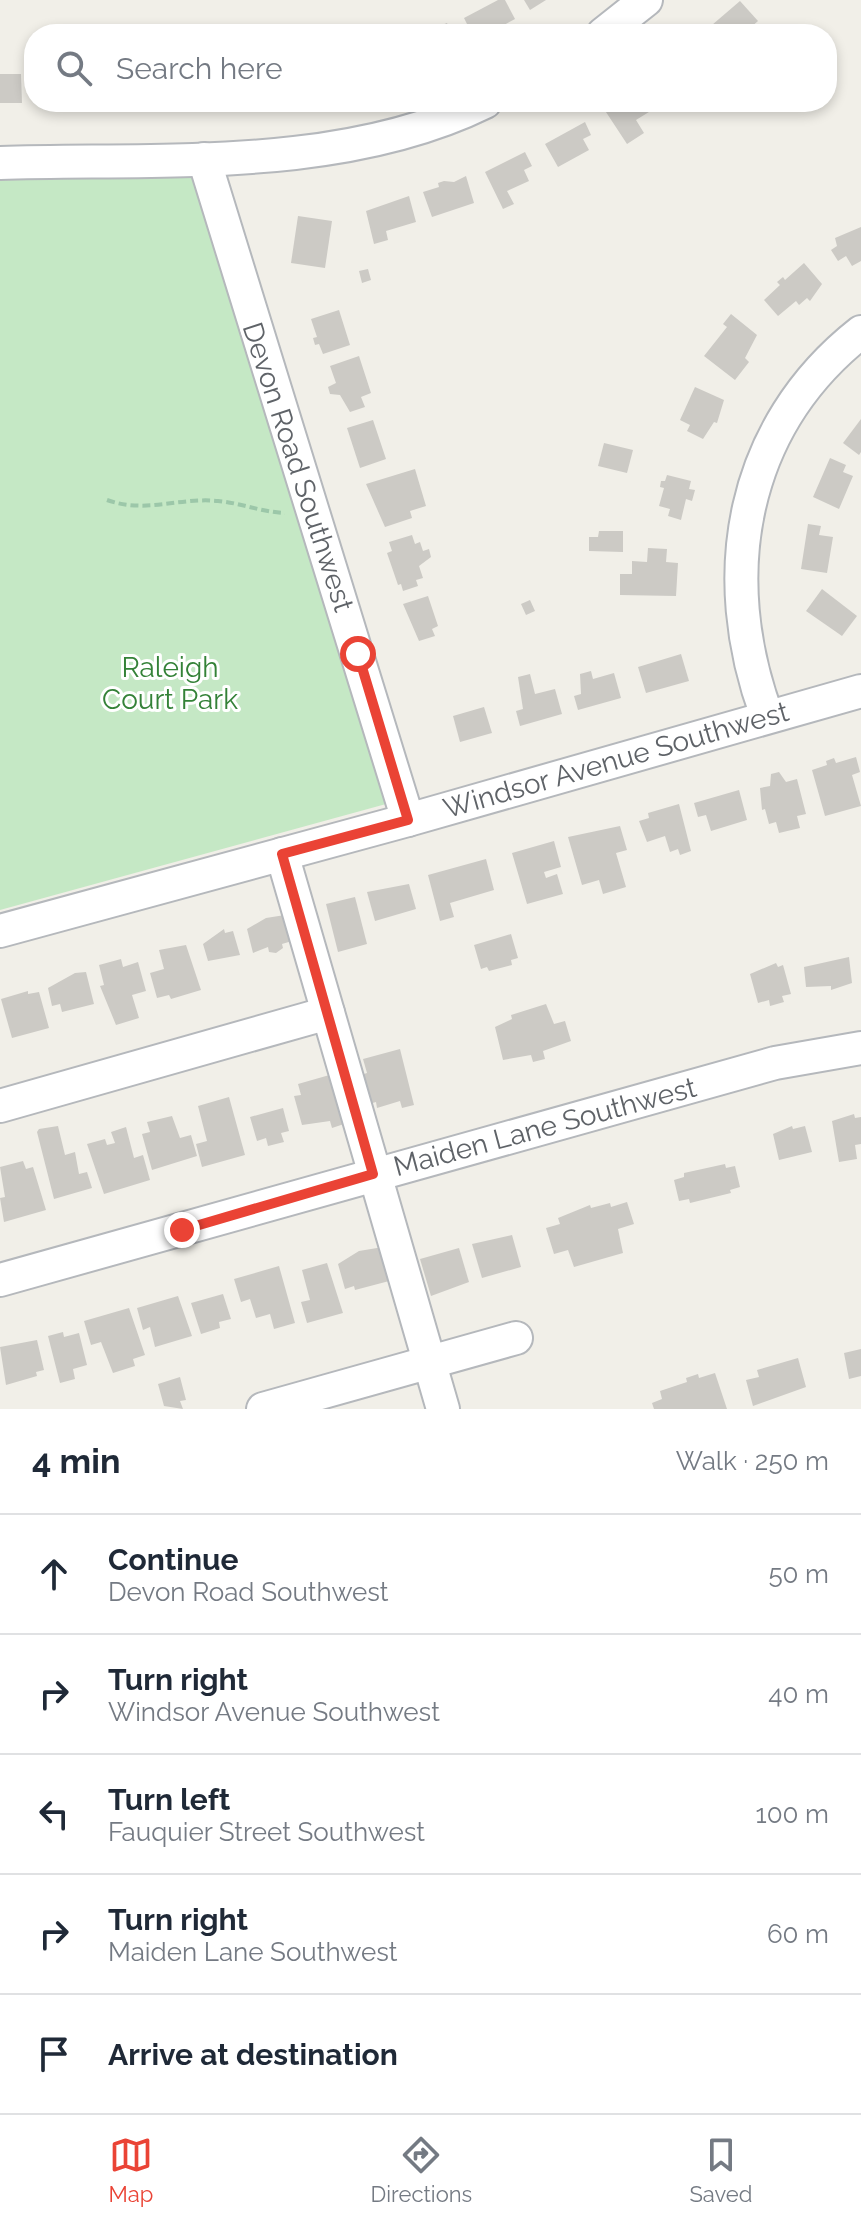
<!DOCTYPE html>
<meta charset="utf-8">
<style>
:root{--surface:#fff;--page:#f6f6f7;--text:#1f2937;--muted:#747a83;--line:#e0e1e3;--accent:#ea4335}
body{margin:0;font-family:Raleway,sans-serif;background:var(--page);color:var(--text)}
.stop{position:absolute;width:24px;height:24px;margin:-18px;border:6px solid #ea4335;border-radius:50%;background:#fff}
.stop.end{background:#ea4335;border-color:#fff;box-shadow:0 2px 8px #0008}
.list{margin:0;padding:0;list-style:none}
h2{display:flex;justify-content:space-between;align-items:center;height:104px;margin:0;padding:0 32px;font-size:34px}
h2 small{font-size:26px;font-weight:400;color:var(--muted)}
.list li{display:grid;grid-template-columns:52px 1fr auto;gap:24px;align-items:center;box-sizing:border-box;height:120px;padding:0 32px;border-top:2px solid var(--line)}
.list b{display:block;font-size:30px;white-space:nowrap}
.list p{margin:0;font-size:26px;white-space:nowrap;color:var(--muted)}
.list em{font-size:26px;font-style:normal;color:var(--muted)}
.icon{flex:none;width:44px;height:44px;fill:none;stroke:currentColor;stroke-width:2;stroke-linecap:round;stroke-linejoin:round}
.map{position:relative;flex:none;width:861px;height:1409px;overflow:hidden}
.search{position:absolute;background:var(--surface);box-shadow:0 4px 12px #0003;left:24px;right:24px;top:24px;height:88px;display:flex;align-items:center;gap:20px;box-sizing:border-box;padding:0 28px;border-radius:32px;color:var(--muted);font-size:30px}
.sheet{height:704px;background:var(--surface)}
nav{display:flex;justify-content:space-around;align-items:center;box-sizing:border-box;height:112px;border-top:2px solid var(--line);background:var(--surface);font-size:22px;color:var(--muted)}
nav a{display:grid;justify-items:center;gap:4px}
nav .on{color:var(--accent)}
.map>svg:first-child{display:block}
.green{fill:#c5e8c5}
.building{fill:#cccac5}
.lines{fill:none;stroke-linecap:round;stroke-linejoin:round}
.minor-casing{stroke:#b5b8bc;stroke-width:36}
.path{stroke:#9cc7a9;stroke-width:4;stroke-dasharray:8 4;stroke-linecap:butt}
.minor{stroke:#fff;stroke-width:32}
.route{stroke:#ea4335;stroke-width:10}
.labels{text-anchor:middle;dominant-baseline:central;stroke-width:6;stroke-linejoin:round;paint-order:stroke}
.street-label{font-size:28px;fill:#5f6368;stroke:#fff}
.park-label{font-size:28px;fill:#348238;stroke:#fff}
</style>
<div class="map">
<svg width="861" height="1409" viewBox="0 0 861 1409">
<rect width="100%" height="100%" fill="#f1efe8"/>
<path class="green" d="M194,173L386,804L0,910V178Z"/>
<g class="building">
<path d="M498,0H505L515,19L487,34H472L464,18Z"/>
<path d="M524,0H546L530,10Z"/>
<path d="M740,1L758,21L743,34H708L705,31Z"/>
<path d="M447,23L452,34H420Z"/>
<path d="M0,74H21L22,103H0Z"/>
<path d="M616,102H654L657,107L636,120L644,133L627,144L604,109Z"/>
<path d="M585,122L591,135L583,139L589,150L558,167L545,144Z"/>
<path d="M525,152L532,166L524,170L529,181L507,191L514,204L503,209L485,172Z"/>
<path d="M466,176L474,203L432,217L423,192L439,187L438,183L444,181L454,182Z"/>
<path d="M409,196L416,222L386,231L388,240L374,244L366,211Z"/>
<path d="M298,216L332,221L325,268L291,263Z"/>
<path d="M861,227V261L852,266L846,256L838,261L831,250L837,246L835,238Z"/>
<path d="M804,263L822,284L810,301L807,298L799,305L796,301L778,316L764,300L780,285L777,282L783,277L785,280Z"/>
<path d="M368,269L371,280L362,283L359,271Z"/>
<path d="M339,310L350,345L323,354L319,344L315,345L313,338L317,337L311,319Z"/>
<path d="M731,314L757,335L745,358L749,362L735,380L704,356L727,327L723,324Z"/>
<path d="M359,356L371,393L361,397L365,407L350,412L340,395L330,394L328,387L336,383L330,366Z"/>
<path d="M695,387L724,400L717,423L714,422L703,439L687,431L690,425L680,420Z"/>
<path d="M861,419V452L859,455L843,443Z"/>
<path d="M373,420L386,459L360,468L347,428Z"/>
<path d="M604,443L633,450L627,473L598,466Z"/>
<path d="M830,458L846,465L843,472L853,476L839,509L813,497Z"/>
<path d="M415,469L426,506L410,511L412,518L385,527L366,484Z"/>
<path d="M667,475L691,481L689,489L695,490L692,501L686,499L681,520L668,516L670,509L659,506L664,488L660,487L661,481H665Z"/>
<path d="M808,524L821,526L819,535L833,537L827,573L801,569Z"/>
<path d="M599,531H623V552L589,551V537H598Z"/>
<path d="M412,535L415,544L420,542L423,551L429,549L431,557L419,566L423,578L416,580L418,586L403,591L401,584L398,585L387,553L392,551L389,542Z"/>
<path d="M648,548L667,549L666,562L678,563L676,596L620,595V574H632V561L647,562Z"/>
<path d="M822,589L857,616L842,636L806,611Z"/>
<path d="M428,596L438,626L432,629L435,636L419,641L403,604Z"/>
<path d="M530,600L535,611L526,615L521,604Z"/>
<path d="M681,654L689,681L646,693L638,667Z"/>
<path d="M591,671L593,679L614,673L621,698L578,710L574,696L581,694L580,674Z"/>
<path d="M530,674L535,694L555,689L562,714L520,726L516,711L523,709L518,677Z"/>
<path d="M484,707L492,733L460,742L453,716Z"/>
<path d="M856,757L860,772L852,775L861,806L825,816L812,770L827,765L826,761L834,758L836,763Z"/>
<path d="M779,772L786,782L797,779L806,814L797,816L800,828L779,833L776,822L769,824L765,809L762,810L760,788L770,786L771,774Z"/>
<path d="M739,790L747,820L711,831L706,815L698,817L694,803Z"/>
<path d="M679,804L691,851L680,855L678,849L670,852L665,836L647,842L639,821L649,818L648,813Z"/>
<path d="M620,826L627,850L616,853L626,887L603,894L599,880L582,885L568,837Z"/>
<path d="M554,841L561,867L544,872L546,878L557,874L563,894L527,904L512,853Z"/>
<path d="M486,859L494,890L450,903L454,917L440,921L428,875Z"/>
<path d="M409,884L416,909L375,921L367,892Z"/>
<path d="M355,897L367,944L338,952L326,904Z"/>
<path d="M285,915L292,941L282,944L283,948L276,953L269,952L268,947L253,953L247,929L266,918Z"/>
<path d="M224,929L225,933L233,931L240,955L208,961L203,944Z"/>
<path d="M511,934L518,958L511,960L512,965L489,971L487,967L481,969L474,945Z"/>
<path d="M186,945L201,990L171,999L169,995L157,998L150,973L164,969L159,950Z"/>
<path d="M849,957L852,983L831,990V986L806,987L804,967Z"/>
<path d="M121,959L123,967L138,962L146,991L132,995L139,1018L116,1025L100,986L104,985L99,965Z"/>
<path d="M776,963L778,967L783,965L791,994L782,996L784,1002L770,1006L769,1000L758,1003L750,974Z"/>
<path d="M86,972L94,1004L62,1012L60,1004L52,1006L48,988L75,973Z"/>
<path d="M28,991V994L39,992L49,1028L12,1038L1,999Z"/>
<path d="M546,1004L554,1024L565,1021L571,1041L543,1051L545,1059L533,1062L531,1055L503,1060L495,1027L512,1019L511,1015Z"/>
<path d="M400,1049L414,1105L402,1108L400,1101L377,1108L376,1102L369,1104L361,1075L367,1073L363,1059Z"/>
<path d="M333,1074L344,1124L332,1128L330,1121L302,1125L294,1096L301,1095L298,1084Z"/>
<path d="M229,1097L245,1155L202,1167L196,1144L207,1141L198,1106Z"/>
<path d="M283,1108L289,1131L281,1133L284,1142L268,1146L266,1138L257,1141L250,1117Z"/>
<path d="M854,1114L855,1118L861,1117V1144L855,1145L857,1159L839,1162L832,1121Z"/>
<path d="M172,1116L180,1138L191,1135L197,1156L152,1170L142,1134L150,1132L147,1122Z"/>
<path d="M58,1126L65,1155L75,1152L79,1174L87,1172L92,1188L54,1199L37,1132L39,1129Z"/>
<path d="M792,1126L793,1129L805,1126L812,1152L779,1160L773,1134Z"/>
<path d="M126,1127L134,1158L143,1155L150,1180L104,1194L87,1144L105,1139L107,1145L115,1143L111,1132Z"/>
<path d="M23,1161L26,1169L33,1167L46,1210L4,1222L0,1198L5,1197L0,1167Z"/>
<path d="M725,1164L726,1168L735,1166L740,1187L730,1190L731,1193L690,1203L689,1199L679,1201L674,1180L684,1177V1173Z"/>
<path d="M627,1202L634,1224L618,1229L623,1253L574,1267L568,1250L554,1254L546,1228L560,1224L558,1218L590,1205L591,1208L610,1203L611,1207Z"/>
<path d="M512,1235L521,1267L482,1278L472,1244Z"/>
<path d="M383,1247L393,1280L355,1290L354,1286L345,1289L338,1264L359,1251Z"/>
<path d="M459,1248L469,1282L431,1296L420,1259Z"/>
<path d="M327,1263L343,1313L307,1323L301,1302L310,1300L302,1270Z"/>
<path d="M279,1266L295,1323L274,1329L270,1314L256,1318L250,1299L241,1302L234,1279Z"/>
<path d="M223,1294L231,1319L219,1322L220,1328L201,1334L191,1303Z"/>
<path d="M178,1296L192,1336L155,1347L150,1327L143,1330L137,1308Z"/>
<path d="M129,1308L145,1355L133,1359L135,1366L113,1373L101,1342L91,1345L84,1321Z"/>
<path d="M63,1332L64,1337L79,1333L87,1365L73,1369L75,1379L60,1383L48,1336Z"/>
<path d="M37,1340L44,1370L36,1372L37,1376L6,1385L0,1347Z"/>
<path d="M861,1349V1376L849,1379L844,1353Z"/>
<path d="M798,1358L806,1387L753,1406L746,1380L759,1377L757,1370Z"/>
<path d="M715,1373L727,1409H654L652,1403L662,1399L660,1391L687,1382L686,1378L698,1374L699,1378Z"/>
<path d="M180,1377L186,1400L180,1401L183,1409L164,1406L158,1384Z"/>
</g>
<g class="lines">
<g class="minor-casing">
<g id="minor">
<path d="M603,34L646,0"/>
<path d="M204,159L408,820"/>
<path d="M0,163C157,158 341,173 485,102"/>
<path d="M767,716C715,576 740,427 861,332"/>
<path d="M282,854L443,1409"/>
<path d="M0,931L408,820L861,691"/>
<path d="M0,1106L328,1013"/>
<path d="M0,1280L775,1063L861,1048"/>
<path d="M263,1409L516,1338"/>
</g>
</g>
<path class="path" d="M107,500C146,514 179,497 218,501C241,503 261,512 285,513"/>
<use href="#minor" class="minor"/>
</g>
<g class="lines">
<path class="route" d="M182,1230L373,1174L282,854L408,820L358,654"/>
</g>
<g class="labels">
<g class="street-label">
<text transform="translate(298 467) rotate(72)">Devon Road Southwest</text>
<text transform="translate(616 760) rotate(-16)">Windsor Avenue Southwest</text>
<text transform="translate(545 1127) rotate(-15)">Maiden Lane Southwest</text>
</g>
<g class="park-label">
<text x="170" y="667">Raleigh<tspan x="170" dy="32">Court Park</tspan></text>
</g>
</g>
</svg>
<div class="stop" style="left:358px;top:654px"></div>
<div class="stop end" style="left:182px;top:1230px"></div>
<div class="search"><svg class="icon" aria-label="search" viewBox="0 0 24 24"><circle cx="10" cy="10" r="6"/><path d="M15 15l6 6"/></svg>Search here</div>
</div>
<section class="sheet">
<h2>4 min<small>Walk · 250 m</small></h2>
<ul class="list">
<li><svg class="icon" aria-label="ahead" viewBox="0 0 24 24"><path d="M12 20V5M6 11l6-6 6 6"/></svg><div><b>Continue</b><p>Devon Road Southwest</p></div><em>50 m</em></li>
<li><svg class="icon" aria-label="right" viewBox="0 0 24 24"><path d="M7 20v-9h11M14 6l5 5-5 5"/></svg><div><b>Turn right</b><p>Windsor Avenue Southwest</p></div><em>40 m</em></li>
<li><svg class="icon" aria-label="left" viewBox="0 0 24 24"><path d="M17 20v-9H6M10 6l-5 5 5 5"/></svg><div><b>Turn left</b><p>Fauquier Street Southwest</p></div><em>100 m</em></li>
<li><svg class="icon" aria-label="right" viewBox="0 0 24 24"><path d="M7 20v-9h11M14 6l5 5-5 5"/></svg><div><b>Turn right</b><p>Maiden Lane Southwest</p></div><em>60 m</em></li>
<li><svg class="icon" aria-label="arrive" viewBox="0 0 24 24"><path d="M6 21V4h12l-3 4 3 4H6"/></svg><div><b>Arrive at destination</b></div></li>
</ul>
</section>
<nav>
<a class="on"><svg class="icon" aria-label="map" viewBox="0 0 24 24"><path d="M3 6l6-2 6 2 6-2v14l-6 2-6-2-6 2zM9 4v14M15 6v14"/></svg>Map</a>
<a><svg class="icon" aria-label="directions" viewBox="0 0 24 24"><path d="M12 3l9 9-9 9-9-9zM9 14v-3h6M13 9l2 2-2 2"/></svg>Directions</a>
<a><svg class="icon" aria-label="saved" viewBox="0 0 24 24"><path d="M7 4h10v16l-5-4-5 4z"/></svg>Saved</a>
</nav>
